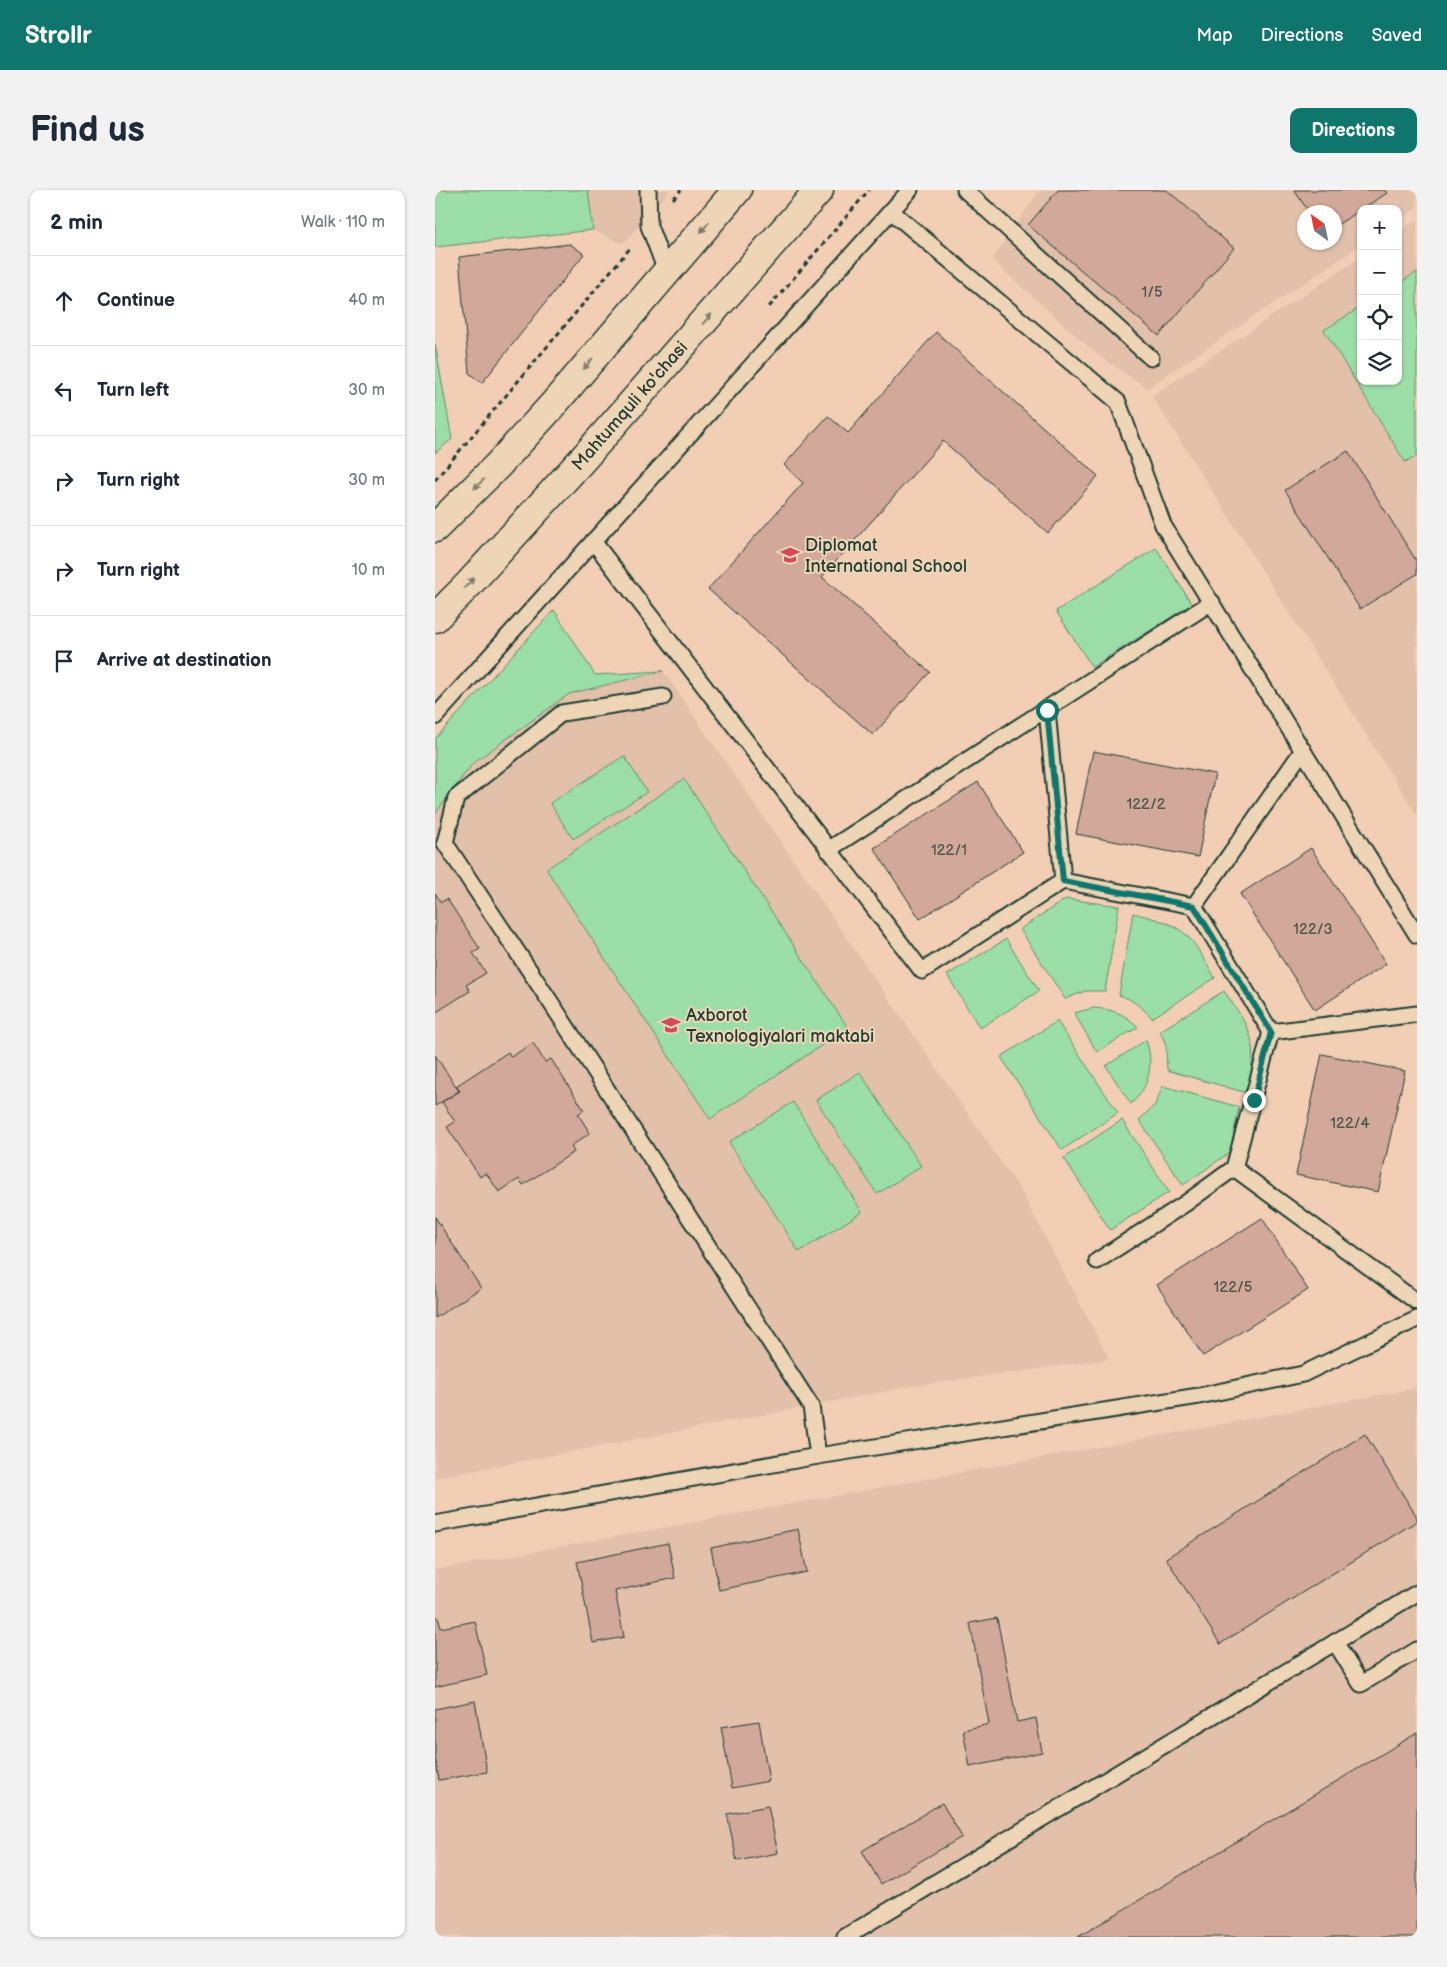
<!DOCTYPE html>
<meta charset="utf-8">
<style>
:root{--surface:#fff;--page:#f2f2f3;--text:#1f2937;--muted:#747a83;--line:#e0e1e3;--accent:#0f766e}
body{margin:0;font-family:"Balsamiq Sans",sans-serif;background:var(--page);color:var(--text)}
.controls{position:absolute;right:15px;top:15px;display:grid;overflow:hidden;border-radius:10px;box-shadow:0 1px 4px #0004}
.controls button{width:45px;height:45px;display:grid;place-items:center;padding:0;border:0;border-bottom:1px solid var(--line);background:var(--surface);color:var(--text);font:25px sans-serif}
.compass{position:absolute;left:862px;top:15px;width:45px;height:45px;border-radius:50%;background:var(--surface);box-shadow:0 1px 4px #0004;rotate:327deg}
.stop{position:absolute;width:15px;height:15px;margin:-11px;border:4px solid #0f766e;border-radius:50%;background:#fff}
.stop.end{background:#0f766e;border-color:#fff;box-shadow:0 1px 5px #0008}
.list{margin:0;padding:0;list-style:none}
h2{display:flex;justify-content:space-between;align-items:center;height:65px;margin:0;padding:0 20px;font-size:21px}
h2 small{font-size:16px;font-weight:400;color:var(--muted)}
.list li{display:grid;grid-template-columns:32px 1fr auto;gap:15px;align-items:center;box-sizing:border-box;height:90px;padding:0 20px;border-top:1px solid var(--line)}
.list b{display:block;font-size:19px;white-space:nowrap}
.list em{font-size:16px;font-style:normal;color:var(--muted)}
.icon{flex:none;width:28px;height:28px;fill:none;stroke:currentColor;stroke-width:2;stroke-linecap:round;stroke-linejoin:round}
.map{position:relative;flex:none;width:982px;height:1747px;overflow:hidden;border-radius:10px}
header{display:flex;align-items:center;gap:30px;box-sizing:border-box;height:70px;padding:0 25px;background:var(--accent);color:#fff}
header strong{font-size:24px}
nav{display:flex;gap:28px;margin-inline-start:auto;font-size:18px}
.intro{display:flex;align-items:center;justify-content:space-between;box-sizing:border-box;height:120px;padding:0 30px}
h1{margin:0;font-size:35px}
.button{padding:12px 22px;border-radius:10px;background:var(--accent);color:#fff;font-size:18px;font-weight:700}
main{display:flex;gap:30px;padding:0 30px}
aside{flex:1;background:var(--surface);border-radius:10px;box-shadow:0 1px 4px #0004}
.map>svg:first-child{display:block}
.built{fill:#e3c0aa;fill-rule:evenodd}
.green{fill:#9cdea7;stroke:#5e8e6e}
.building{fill:#d1a899;stroke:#1f3d34}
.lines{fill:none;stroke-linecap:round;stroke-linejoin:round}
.lane-casing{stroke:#1f3d34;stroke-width:19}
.primary-casing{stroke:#1f3d34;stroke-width:31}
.path{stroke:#1f3d34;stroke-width:3;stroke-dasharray:5 4;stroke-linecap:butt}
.lane{stroke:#eed5b6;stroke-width:15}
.primary{stroke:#eed5b6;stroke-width:28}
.oneway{fill:#7c816e}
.route{stroke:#0f766e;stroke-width:6}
.labels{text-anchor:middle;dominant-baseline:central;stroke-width:4;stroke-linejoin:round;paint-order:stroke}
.number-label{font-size:15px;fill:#4c584d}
.street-label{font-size:18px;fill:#1f3d34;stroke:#eed5b6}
.poi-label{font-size:18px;fill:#1f3d34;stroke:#eed5b6;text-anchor:start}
</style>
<header>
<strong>Strollr</strong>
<nav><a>Map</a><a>Directions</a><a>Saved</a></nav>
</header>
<div class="intro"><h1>Find us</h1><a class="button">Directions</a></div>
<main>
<aside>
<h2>2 min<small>Walk · 110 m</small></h2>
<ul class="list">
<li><svg class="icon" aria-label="ahead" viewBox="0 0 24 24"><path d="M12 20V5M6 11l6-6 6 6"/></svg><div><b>Continue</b></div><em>40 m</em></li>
<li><svg class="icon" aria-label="left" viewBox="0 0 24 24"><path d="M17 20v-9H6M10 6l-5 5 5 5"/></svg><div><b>Turn left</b></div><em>30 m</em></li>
<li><svg class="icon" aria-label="right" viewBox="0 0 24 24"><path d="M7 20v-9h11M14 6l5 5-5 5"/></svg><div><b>Turn right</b></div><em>30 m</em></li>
<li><svg class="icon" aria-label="right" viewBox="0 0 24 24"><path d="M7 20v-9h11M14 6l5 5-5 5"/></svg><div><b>Turn right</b></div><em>10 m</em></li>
<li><svg class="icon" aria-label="arrive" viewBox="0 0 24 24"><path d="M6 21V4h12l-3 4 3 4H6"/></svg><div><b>Arrive at destination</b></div></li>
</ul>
</aside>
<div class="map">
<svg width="982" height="1747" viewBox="0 0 982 1747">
<rect width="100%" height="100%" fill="#f1ceb4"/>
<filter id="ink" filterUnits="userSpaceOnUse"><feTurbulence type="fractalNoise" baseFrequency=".02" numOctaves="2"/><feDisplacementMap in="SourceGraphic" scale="10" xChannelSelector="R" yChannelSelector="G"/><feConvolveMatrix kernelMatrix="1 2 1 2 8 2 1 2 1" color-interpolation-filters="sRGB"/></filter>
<g filter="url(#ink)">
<g class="built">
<path d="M153,0H235L188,54L158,40Z"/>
<path d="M605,0H982V18L963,30V19H926V55L712,198L664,166L557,70ZM869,22H899V52H869Z"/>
<path d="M982,30V625L717,206L926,67V191H963V42Z"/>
<path d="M119,420L160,485L228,481L586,1001L674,1169L478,1196L0,1288V549Z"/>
<path d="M982,1198V1747H0V1380Z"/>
</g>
<g class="green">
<path d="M0,0H153L158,40L0,57Z"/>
<path d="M982,82V265L970,272L889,140L926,117V191H963V94Z"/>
<path d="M0,154L17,249L0,263Z"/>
<path d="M721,358L757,414L657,477L621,421Z"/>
<path d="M119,420L160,485L228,481L134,504L38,573L0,624V549Z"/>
<path d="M189,566L212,602L138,649L115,613Z"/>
<path d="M249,589L413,838L275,929L111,679Z"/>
<path d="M632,709L684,716L670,801H650L630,809L585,739L626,712Z"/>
<path d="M698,723C751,736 754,742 780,788L717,828C708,818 697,809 684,805Z"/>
<path d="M571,749L604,801L545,838L512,785Z"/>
<path d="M789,801C819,844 823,850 812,903L732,880L731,855L725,841Z"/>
<path d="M659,818C676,819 691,824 703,837L662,862L639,823Z"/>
<path d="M622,831L683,923L627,960L566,867Z"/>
<path d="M711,850C719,873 715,897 696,914L671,876Z"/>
<path d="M425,882L486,976L442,1004L381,910Z"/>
<path d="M728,896L804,917L796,957L791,965L748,995L704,930L720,915Z"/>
<path d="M358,912L427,1022L364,1062L294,952Z"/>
<path d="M687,930L734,1002L675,1040L629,968Z"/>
</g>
<g class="building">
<path d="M623,0H732L799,58L724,146L593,35Z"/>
<path d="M859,0H950L952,3L899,37V22H874Z"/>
<path d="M135,54L149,64L47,193L34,183L24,67Z"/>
<path d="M501,142L663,286L613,343L508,251L387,387L495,482L438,545L273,399L368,293L349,275L393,226L413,243Z"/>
<path d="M913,261L982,372V384L925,419L850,300Z"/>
<path d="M658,561L780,584L763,667L641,644Z"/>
<path d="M543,592L588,662L485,729L439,658Z"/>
<path d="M876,658L951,774L880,820L805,704Z"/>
<path d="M0,703L6,712L12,709L45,759L38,763L51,783L31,795L35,801L0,823Z"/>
<path d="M98,853L110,872L116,869L149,920L143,924L155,943L136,956L139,962L88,995L84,989L64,1002L51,983L45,987L12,937L20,932L7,912L25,901L21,896L73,862L76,867Z"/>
<path d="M887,864L970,881L943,1002L861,985Z"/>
<path d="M0,865L24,901L0,916Z"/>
<path d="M0,1027L46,1098L0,1128Z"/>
<path d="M827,1028L873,1100L768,1166L722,1095Z"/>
<path d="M930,1244L982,1327V1331L785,1454L731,1368Z"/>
<path d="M363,1339L372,1382L284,1400L276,1358Z"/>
<path d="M233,1353L240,1388L180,1401L189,1447L158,1453L142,1372Z"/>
<path d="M0,1427H3L6,1438L40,1431L52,1485L0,1497Z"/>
<path d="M562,1428L582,1532L601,1528L607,1562L535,1577L528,1540L554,1534L535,1433Z"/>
<path d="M40,1511L52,1582L4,1590L0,1566V1519Z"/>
<path d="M324,1531L334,1591L297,1598L286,1537Z"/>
<path d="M982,1543V1747H643Z"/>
<path d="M507,1613L527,1647L446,1694L427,1661Z"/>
<path d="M333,1616L343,1663L302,1671L292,1624Z"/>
</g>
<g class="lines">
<g class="lane-casing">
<g id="lane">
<path d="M213,0L214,36L231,81"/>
<path d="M530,0L716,168"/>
<path d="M456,21L683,212L728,335L982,745"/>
<path d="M158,351L487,781L628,691L759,716L836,842L799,978L751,1013L662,1071"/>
<path d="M228,507L127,523L21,608L10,653L120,819L376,1216L383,1266"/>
<path d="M612,520L628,691"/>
<path d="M0,527L475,0"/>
<path d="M393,660L777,412"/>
<path d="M759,716L868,560"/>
<path d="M836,842L982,824"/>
<path d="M799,978L982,1112"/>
<path d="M0,1334L383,1266L764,1206L868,1184L982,1129"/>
<path d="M900,1452L926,1494L982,1460"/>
<path d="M410,1747L982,1403"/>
</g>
</g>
<g class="primary-casing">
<g id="primary">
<path d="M0,338L63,275L116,217L302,0"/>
<path id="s1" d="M0,428L33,395L147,270L384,0"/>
</g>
</g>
<g class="path">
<path d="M238,9L246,0"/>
<path d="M334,117L434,0"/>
<path d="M0,290L196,57"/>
</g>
<use href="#lane" class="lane"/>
<use href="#primary" class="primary"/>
</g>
<defs><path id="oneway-solid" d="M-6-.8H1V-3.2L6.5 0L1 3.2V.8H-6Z" transform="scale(1.25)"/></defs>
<g class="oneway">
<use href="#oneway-solid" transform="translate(270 37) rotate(131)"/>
<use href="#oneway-solid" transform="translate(272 129) rotate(-49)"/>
<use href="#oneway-solid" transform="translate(153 174) rotate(130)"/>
<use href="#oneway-solid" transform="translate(44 294) rotate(135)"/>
<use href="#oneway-solid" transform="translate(34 393) rotate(-47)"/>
</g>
</g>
<g class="lines" filter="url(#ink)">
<path class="route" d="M612,520L628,691L759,716L836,842L819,910"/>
</g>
<defs>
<g id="university-bare" transform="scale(1.5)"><path d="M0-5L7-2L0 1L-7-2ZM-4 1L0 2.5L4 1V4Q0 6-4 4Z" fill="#d1495b" stroke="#eed5b6" stroke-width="2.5" paint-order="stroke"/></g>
</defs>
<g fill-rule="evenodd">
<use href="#university-bare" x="355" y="365"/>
<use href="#university-bare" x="236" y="835"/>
</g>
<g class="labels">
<g class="number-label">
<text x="717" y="102">1/5</text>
<text x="711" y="614">122/2</text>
<text x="514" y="660">122/1</text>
<text x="878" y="739">122/3</text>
<text x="915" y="933">122/4</text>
<text x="798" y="1097">122/5</text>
</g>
<g class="street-label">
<text stroke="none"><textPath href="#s1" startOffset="288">Mahtumquli ko'chasi</textPath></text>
</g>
<g class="poi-label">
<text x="370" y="355">Diplomat<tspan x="370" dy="21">International School</tspan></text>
<text x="251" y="825">Axborot<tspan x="251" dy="21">Texnologiyalari maktabi</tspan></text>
</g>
</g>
</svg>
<div class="controls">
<button>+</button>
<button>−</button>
<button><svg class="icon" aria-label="locate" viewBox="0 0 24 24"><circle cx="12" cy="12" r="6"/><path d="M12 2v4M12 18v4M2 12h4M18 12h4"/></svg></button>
<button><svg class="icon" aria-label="layers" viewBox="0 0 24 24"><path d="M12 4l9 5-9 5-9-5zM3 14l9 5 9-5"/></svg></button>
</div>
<svg class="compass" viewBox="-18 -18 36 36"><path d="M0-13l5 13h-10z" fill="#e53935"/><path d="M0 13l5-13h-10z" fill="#747a83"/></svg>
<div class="stop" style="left:612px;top:520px"></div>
<div class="stop end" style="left:819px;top:910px"></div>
</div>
</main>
